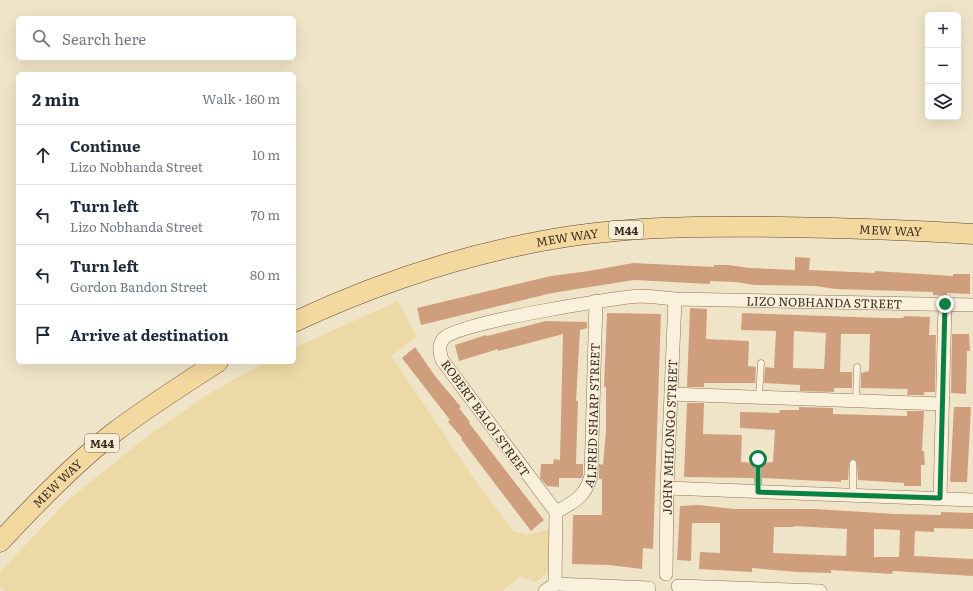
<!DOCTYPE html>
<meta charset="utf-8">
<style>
:root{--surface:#fff;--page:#f6f6f7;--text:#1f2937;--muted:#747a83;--line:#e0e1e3}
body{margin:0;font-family:Literata,serif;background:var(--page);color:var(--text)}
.controls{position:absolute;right:12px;top:12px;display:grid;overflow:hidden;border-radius:6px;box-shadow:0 4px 16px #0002}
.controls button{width:36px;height:36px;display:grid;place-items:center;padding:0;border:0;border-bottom:1px solid var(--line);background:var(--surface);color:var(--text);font:20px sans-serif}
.stop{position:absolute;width:12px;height:12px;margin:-9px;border:3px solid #0b8043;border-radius:50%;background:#fff}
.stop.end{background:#0b8043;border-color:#fff;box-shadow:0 1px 4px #0008}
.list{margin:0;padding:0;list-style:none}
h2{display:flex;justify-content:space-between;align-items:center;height:52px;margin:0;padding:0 16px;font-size:17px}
h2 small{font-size:13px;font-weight:400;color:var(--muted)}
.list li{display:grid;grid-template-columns:26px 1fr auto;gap:12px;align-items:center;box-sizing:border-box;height:60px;padding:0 16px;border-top:1px solid var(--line)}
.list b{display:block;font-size:15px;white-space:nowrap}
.list p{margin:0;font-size:13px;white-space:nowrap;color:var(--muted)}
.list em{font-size:13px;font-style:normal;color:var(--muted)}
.icon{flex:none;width:22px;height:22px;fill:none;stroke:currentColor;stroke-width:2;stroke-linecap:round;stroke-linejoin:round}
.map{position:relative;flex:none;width:973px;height:591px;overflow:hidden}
.search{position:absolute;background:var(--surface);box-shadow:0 4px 16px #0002;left:16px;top:16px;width:280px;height:44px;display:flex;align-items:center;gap:10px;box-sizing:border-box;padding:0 14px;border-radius:6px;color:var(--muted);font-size:15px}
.panel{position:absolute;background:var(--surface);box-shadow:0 4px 16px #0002;left:16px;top:72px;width:280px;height:292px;border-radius:6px}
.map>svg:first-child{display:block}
.sand{fill:#ecd9a5}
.building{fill:#cf9f7d;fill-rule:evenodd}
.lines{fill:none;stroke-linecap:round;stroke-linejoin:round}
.lane-casing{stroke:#8d765c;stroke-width:7}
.street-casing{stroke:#8d765c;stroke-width:14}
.primary-casing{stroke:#5b4430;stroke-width:21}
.lane{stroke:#faf1dc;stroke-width:6}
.street{stroke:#faf1dc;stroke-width:13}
.primary{stroke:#f3d9a0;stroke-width:20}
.route{stroke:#0b8043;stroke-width:5}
.labels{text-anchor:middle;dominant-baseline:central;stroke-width:3;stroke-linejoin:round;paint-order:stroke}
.shield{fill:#f7eed8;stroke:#756857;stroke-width:1}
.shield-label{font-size:11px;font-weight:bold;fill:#3d2e20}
.street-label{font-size:12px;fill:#3d2e20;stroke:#f7eed8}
</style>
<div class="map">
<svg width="973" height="591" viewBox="0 0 973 591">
<rect width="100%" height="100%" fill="#f0e4c8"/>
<path class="sand" d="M398,301L417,337L391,356L475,480L513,531L527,535L549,529V572L536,582L520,577L502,591H5L0,587V572L68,500L149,435L210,393L266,362H294V348Z"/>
<g class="building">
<path d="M795,257L810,258L809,270L875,273V271L953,276V274H970V294L947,293V296L933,295V292L835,289L816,286L755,285L735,282L710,281V284L634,280L552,293L421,325L417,308L551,276L589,271L633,263L714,267V265H728L750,268L795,270Z"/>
<path d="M690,308L707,309L706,339L749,341L748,366L756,367L755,383H704V387H687Z"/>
<path d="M607,313L661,314L653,549L643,548L642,569L609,565L572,564L573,515H602V479H599V464L603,465L606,431V387H604Z"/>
<path d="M742,313L883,318H903L904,316L930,317L929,335H936L935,392H924V395H907L908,389L861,388V373L869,371L870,334H841L840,372H852V388H834V392L800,391V385L764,383L765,367L774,368L776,331L741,330ZM794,331L826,333L824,369L793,368Z"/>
<path d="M546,321L587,322V328L580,330L576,401H578L576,464H583V475L582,478H559V487L547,486L540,478L541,464H553L554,459L560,460L563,334L518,346L498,351V349L459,361L455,345L486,335L487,336Z"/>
<path d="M952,334H969L970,351H967L966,394L951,393Z"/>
<path d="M415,347L435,376L461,407L459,408L470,422L469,423L544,520L531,531L461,439L462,438L448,422L450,420L402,358Z"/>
<path d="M687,403H704L703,434L742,435L741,462L754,463V478L684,477Z"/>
<path d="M799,407L833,408V414L907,416V411H924L922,451H924L925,465H921V486H904V483L858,480L857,463L853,459L849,463L848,480H841V482L762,478V463L773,462L775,430L740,428V412L779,413L780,410H799Z"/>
<path d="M954,407H971L967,482H950Z"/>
<path d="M699,505L734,509H815L896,514L941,515V512L973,513V529L934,528V532L915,531L914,556L973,559V576L893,571L892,574L831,570V573L797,572L752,568V572L699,569L700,552L720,553V523H692L691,561L677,560L680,506ZM794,526L847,529L846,556L773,553L774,527H794ZM874,529L900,530L899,557H874Z"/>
</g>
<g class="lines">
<g class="lane-casing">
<g id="lane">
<path d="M759,396L761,363"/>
<path d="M856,400L857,367"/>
<path d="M758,492V459"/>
<path d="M853,495V463"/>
</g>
</g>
<g class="street-casing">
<g id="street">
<path d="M671,394L942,404"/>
<path d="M667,488L973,500"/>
<path d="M940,498L945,304"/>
<path id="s1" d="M556,512C574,502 585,497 591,476L596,301"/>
<path id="s2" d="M666,574L667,488L675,299"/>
<path id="s3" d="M555,584L556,512L442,360C440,353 438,346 443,339C455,323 612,298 639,296C651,296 663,298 675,299L973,305"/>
<path d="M678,586L820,591"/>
<path d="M545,591L555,584L649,588"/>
</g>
</g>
<g class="primary-casing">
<g id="primary">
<path id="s4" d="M294,322C373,285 456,257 542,241C621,226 701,226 781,227C845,228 909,230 973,234"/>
<path id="s5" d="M0,542C35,504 72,466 112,434C146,408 182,385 218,362"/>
</g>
</g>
<use href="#lane" class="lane"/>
<use href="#street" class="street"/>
<use href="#primary" class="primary"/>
</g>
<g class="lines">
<path class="route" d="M758,459V492L940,498L945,304"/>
</g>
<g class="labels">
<g class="shield">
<rect x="609" y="221" width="34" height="18" rx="3"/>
<rect x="85" y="434" width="34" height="18" rx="3"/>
</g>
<g class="shield-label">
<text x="626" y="230">M44</text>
<text x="102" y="443">M44</text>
</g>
<g class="street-label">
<text stroke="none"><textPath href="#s4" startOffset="611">MEW WAY</textPath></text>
<text stroke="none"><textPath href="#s4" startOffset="287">MEW WAY</textPath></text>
<text stroke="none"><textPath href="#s3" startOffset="671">LIZO NOBHANDA STREET</textPath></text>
<text stroke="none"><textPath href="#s1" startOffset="113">ALFRED SHARP STREET</textPath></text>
<text transform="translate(486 418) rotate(54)">ROBERT BALOI STREET</text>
<text stroke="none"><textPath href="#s2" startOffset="137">JOHN MHLONGO STREET</textPath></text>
<text stroke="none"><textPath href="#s5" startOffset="82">MEW WAY</textPath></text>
</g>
</g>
</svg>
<div class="controls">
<button>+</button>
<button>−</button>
<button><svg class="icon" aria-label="layers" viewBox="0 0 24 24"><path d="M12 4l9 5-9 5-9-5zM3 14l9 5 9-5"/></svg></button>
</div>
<div class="stop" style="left:758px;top:459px"></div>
<div class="stop end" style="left:945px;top:304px"></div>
<div class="search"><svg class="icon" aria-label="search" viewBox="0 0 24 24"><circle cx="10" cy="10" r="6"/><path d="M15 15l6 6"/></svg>Search here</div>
<section class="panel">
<h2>2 min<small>Walk · 160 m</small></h2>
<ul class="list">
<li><svg class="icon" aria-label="ahead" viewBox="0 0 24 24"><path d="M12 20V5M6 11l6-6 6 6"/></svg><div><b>Continue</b><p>Lizo Nobhanda Street</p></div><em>10 m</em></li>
<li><svg class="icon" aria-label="left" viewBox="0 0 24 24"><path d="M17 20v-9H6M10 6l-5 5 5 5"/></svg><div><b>Turn left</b><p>Lizo Nobhanda Street</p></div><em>70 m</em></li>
<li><svg class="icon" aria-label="left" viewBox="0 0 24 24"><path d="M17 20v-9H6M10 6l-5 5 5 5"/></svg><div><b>Turn left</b><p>Gordon Bandon Street</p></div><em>80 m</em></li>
<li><svg class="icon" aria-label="arrive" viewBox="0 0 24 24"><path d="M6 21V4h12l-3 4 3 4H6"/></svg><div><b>Arrive at destination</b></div></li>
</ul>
</section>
</div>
